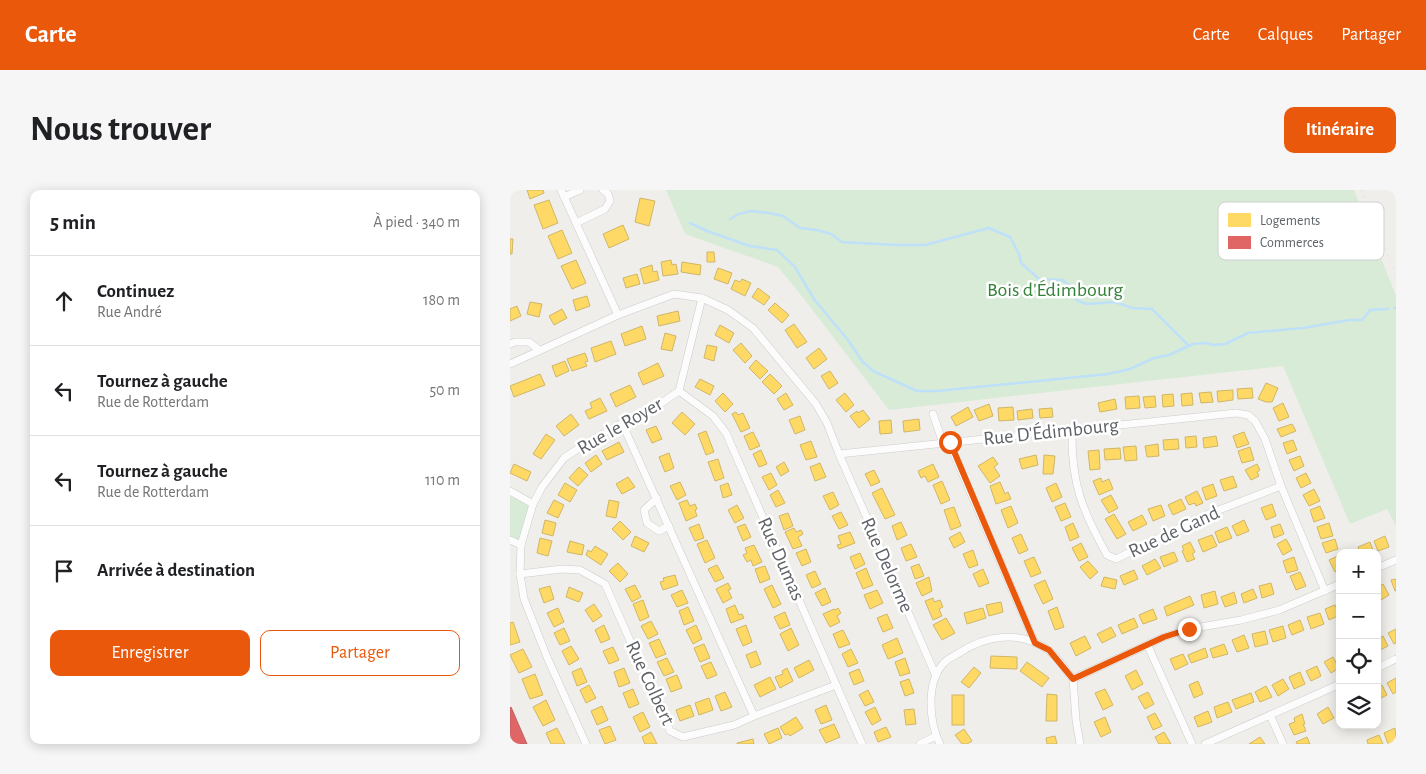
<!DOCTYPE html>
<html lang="fr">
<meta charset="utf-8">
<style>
:root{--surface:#fff;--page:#f6f6f6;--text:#202124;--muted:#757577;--line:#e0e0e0;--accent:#ea580c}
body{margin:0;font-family:"Alegreya Sans",sans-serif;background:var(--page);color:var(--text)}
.controls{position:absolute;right:15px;bottom:15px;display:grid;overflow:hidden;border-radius:10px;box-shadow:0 2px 12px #0003}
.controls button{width:45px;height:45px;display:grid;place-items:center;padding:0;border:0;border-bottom:1px solid var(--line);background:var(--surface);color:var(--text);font:25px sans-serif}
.stop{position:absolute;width:15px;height:15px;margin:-11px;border:4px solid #ea580c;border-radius:50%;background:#fff}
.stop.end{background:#ea580c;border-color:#fff;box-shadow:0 1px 5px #0008}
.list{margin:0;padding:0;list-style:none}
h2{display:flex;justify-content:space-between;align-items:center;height:65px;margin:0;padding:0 20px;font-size:21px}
h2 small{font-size:16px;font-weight:400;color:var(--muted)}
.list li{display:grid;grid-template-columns:32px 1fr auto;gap:15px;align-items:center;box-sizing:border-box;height:90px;padding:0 20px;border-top:1px solid var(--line)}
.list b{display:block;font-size:19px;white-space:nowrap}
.list p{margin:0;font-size:16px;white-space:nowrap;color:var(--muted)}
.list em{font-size:16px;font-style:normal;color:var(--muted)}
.actions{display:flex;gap:10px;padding:15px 20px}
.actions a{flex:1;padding:11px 0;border:1px solid var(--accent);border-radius:10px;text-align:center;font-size:18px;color:var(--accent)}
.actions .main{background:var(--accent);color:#fff}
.icon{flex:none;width:28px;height:28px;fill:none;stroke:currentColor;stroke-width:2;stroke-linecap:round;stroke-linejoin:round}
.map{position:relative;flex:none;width:886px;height:554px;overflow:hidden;border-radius:10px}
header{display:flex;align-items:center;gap:30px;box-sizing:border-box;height:70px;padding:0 25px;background:var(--accent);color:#fff}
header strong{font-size:24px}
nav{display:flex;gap:28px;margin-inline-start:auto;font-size:18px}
.intro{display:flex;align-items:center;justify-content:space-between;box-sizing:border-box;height:120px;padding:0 30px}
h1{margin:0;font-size:35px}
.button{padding:12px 22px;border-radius:10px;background:var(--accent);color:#fff;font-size:18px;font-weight:700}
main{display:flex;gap:30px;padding:0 30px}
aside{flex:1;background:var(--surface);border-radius:10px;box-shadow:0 2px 12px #0003}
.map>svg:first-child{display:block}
.green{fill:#d8ebd6}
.homes{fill:#ffd966;stroke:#cfb667}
.shops{fill:#e06666;stroke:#b96567}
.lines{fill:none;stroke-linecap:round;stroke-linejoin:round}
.stream{stroke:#bfe0f9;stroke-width:2.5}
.street-casing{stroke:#cbcccc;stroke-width:8}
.street{stroke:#fdfcfc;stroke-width:7}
.rail{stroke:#e4e4e4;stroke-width:2.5;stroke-dasharray:1 6;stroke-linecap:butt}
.route{stroke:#ea580c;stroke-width:6}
.labels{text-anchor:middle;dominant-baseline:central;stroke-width:5;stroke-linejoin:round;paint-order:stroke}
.park-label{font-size:20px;fill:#348238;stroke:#fff}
.street-label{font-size:20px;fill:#5f6368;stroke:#fff}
.key{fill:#fff;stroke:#cfd0d2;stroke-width:1}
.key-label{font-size:14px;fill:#5f6368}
</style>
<header>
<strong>Carte</strong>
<nav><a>Carte</a><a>Calques</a><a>Partager</a></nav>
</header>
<div class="intro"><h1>Nous trouver</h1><a class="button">Itinéraire</a></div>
<main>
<aside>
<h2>5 min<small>À pied · 340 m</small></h2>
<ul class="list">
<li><svg class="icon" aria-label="ahead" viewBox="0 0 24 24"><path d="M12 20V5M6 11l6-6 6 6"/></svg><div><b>Continuez</b><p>Rue André</p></div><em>180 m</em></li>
<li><svg class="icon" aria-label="left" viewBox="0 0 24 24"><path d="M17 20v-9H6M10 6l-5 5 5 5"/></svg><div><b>Tournez à gauche</b><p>Rue de Rotterdam</p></div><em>50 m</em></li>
<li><svg class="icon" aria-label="left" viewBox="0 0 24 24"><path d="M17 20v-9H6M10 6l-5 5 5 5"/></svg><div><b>Tournez à gauche</b><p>Rue de Rotterdam</p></div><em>110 m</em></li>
<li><svg class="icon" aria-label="arrive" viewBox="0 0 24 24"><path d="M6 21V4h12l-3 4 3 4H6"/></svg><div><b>Arrivée à destination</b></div></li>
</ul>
<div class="actions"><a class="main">Enregistrer</a><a>Partager</a></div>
</aside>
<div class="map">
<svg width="886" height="554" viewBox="0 0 886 554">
<rect width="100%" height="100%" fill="#efeeea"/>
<g class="green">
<path d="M156,0H844L886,106V336L877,319L840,334L773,176L379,220L294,109L268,77L175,44Z"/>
<path d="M0,301L23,314L11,355L0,350Z"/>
</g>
<g class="homes">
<path d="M17,0H33L34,3L20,9Z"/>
<path d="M130,8L145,11L139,36L125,32Z"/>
<path d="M39,10L48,33L33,39L24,15Z"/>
<path d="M113,35L119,49L99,58L93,44Z"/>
<path d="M52,40L62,63L48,69L38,46Z"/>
<path d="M0,49H3L2,64H0Z"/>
<path d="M197,62H204L205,72H197Z"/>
<path d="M66,70L76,93L62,99L51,76Z"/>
<path d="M161,70L162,75L166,74L168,84L153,86L151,72Z"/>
<path d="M172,72L191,75L190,85L171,82Z"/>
<path d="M142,75L143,82L147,81L149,90L134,94L130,79Z"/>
<path d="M208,78L222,83L218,94L204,89Z"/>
<path d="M127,84L130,94L116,98L113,88Z"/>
<path d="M232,89L241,93L235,106L221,99L225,90L230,92Z"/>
<path d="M248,98L260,107L254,115L242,107Z"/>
<path d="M77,106L80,116L66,121L63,110Z"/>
<path d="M20,112L32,114L29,127L17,124Z"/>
<path d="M265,113L279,125L272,133L258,120Z"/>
<path d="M7,116L11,126L0,131V119Z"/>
<path d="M52,119L57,128L44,135L39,126Z"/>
<path d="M168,121L170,131L149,136L147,126Z"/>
<path d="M284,134L297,152L287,158L275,140Z"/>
<path d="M210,135L224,143L219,153L205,145Z"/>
<path d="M132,136L136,149L115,156L111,144Z"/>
<path d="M155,143L166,146L162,161L151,159Z"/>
<path d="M101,151L106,164L85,172L81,158Z"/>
<path d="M231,153L242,166L235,173L223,160Z"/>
<path d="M197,155L207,157L204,171L194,168Z"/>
<path d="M309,158L317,169L304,179L296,168Z"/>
<path d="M75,163L78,171L75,172L77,176L62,181L57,169Z"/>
<path d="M246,170L258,181L250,189L239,178Z"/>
<path d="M55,171L59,181L46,187L42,176Z"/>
<path d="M148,173L154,186L133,195L128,183Z"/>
<path d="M320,181L328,193L319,199L311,186Z"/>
<path d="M30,184L35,195L4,207L0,196Z"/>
<path d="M260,184L272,196L264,204L252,192Z"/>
<path d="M190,189L204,196L200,205L185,197Z"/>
<path d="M756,193L768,198L762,212H756L748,209Z"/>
<path d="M120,195L126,207L106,217L100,204Z"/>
<path d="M742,198L743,208L728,209L727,199Z"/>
<path d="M723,200V210L708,212L707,201Z"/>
<path d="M701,202L703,212L691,213L689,203Z"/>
<path d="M213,203L223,214L215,222L205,211Z"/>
<path d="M276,203L283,215L274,220L267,209Z"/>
<path d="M335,203L344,215L336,222L326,210Z"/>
<path d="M682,203L683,215L672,216L671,204Z"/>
<path d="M663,204L664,216L653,217L652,205Z"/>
<path d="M629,206L630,218L616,219L615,207Z"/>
<path d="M645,206L646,217L635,218L633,207Z"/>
<path d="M90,208L97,221L79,229L75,221L82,218L80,213Z"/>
<path d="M605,209L607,219L590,222L588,213Z"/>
<path d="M773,213L779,227L769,231L763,218Z"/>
<path d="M479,214L483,226L469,231L464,220Z"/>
<path d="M458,217L463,227L446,236L441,227Z"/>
<path d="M503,217L504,230L489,231L488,218Z"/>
<path d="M542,218L543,227L530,228L529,219Z"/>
<path d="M522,219L523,228L508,230L507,221Z"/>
<path d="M353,220L360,229L349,238L340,226L347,221L348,223Z"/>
<path d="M172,222L185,234L175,245L162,233Z"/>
<path d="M226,222L228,225L233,223L240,238L231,242L222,224Z"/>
<path d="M61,224L69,235L54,246L46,236Z"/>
<path d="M290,226L295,240L285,244L279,230Z"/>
<path d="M409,229L410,240L394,242L393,231Z"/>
<path d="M381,230L382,243L370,244L369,231Z"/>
<path d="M782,234L786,241L771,247L767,239Z"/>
<path d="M146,236L152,249L142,253L136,240Z"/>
<path d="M196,241L204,262L196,265L188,244Z"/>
<path d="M243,242L250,256L240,260L234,246Z"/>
<path d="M734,242L739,254L727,258L723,246Z"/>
<path d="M36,244L45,250L31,269L23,264Z"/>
<path d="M686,246L687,257L676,258L675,247Z"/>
<path d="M706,246L708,256L694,258L693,248Z"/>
<path d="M668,249L669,259L654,260L653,250Z"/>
<path d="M783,250L787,260L777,264L773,253Z"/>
<path d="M301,251L307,267L296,270L290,255Z"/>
<path d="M109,252L114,262L97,270L92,261Z"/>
<path d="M648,254L649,266L637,267L635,256Z"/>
<path d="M626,256L627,270L615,271L613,257Z"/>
<path d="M740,257L744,270L732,273L728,261Z"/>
<path d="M610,258L611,269L595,270L594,259Z"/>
<path d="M251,260L257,274L249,277L243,264Z"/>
<path d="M589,260L590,279L580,280L578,261Z"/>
<path d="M159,263L164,278L155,282L149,267Z"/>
<path d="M86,265L92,274L81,282L75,273Z"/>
<path d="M526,265L528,275L512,279L509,269Z"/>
<path d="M534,265L545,266L543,284H533Z"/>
<path d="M790,266L794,276L784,281L779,270Z"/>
<path d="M483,267L488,274L484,277L490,286L480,293L468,276Z"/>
<path d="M208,269L214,288L205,291L198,272Z"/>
<path d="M274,272L279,281L271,286L266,277Z"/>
<path d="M310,273L316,287L305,291L300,277Z"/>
<path d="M4,274L21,282L17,291L0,283Z"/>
<path d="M423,274L429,287L418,292L415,286L411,288L408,281Z"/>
<path d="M747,274L750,280L747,282L749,286L741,290L735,280Z"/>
<path d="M69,277L78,285L68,296L59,288Z"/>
<path d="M364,280L370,292L361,296L355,284Z"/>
<path d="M261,283L267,295L259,300L252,287Z"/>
<path d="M796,283L801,293L791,298L786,288Z"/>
<path d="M723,286L727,297L714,301L710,290Z"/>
<path d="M118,287L125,297L112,304L106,294Z"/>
<path d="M591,288L592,292L599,289L603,299L589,305L583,291Z"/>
<path d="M432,291L440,310L431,314L423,295Z"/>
<path d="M170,292L176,305L167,310L160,296Z"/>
<path d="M490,292L495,304L498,302L501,309L486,314L480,296Z"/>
<path d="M55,293L67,300L60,312L48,305Z"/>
<path d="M218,293L222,305L213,308L210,296Z"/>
<path d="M546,293L552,307L542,312L536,298Z"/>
<path d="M703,294L707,306L696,310L692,298Z"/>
<path d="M372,298L385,325L375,329L362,303Z"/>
<path d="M804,299L810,311L799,316L793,305Z"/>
<path d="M268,300L275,313L266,317L260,305Z"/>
<path d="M687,301L693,313L686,316L685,313L679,315L675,307Z"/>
<path d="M323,302L329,315L320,320L313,306Z"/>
<path d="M601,305L608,318L599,323L591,310Z"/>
<path d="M671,309L676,319L663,325L658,315Z"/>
<path d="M44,310L54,315L48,328L37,323Z"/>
<path d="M99,310L109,312L106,328L96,326Z"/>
<path d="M177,310L180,316L185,314L187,319L185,320L187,326L176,331L169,313Z"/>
<path d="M555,313L561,327L551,331L545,317Z"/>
<path d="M762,314L766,326L756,330L751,318Z"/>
<path d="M227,315L234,328L225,333L218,320Z"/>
<path d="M651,315L655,326L643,331L638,319Z"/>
<path d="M501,316L508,333L498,338L491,320Z"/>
<path d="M810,316L815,328L804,332L800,320Z"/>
<path d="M444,317L451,336L441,340L434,320Z"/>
<path d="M331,322L338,335L329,339L322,326Z"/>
<path d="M278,323L283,336L274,340L269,326Z"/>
<path d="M604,324L616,344L607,349L595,329Z"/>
<path d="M632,325L637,334L623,341L618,332Z"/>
<path d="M35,330L46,333L43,346L32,343Z"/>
<path d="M734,330L739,341L727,346L722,336Z"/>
<path d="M110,331L121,342L113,350L102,339Z"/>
<path d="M391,332L397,345L387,350L382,336Z"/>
<path d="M563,333L569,347L560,351L555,337Z"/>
<path d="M819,333L823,346L811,349L807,337Z"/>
<path d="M189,334L194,348L185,351L179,338Z"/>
<path d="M235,334L241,347L233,351L227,337Z"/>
<path d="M770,334L774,344L764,348L761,337Z"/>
<path d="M717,337L722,348L709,353L705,342Z"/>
<path d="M284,338L286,342L291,340L293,344L288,347L292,356L283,359L275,342Z"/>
<path d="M340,342L345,353L329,359L327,355L331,354L328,346Z"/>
<path d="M450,342L455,352L444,358L439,348Z"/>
<path d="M511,344L518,360L509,364L502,348Z"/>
<path d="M702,345L707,356L693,362L688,350Z"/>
<path d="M125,346L139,353L134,362L121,356Z"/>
<path d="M875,346L879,357L868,361L864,351Z"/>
<path d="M30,348L42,351L38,366L27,363Z"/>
<path d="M776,349L782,360L773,365L767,354Z"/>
<path d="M825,349L828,359L816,363L812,353Z"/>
<path d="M197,350L205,368L195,373L187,354Z"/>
<path d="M60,351L74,355L72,365L57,362Z"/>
<path d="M680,352L685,362L682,364L685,369L677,372L672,361L674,360L672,356Z"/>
<path d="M860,352L864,363H850L848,357Z"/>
<path d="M571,353L578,367L569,371L562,358Z"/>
<path d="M401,354L407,367L396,371L391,358Z"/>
<path d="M244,355L252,372L243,376L241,370L237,372L233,365L237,363L235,358Z"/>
<path d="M85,356L98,364L91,375L76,365L78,360L81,362Z"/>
<path d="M296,359L301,372L292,376L286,363Z"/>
<path d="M463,360L468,375L459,378L453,364Z"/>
<path d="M664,362L668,371L654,377L650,367Z"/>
<path d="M350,363L355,374L345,379L340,367Z"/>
<path d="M830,365V380L825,382L819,370Z"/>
<path d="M524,367L531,383L521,387L514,371Z"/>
<path d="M784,367L788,380L777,383L773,371Z"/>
<path d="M645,369L651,378L637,385L632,376Z"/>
<path d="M578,371L588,382L580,389L570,377Z"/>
<path d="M108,373L118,384L110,392L99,381Z"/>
<path d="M409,374L414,386L405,389L401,377Z"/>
<path d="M207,375L214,388L205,392L198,379Z"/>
<path d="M255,376L260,389L250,393L245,379Z"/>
<path d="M356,378L363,395L353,399L346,383Z"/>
<path d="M473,379L479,393L469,397L463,384Z"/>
<path d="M624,380L628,389L614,395L610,386Z"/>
<path d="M305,381L311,394L302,398L296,385Z"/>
<path d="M790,382L796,396L786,400L780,386Z"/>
<path d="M165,385L168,395L153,400L150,392L154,391L153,388Z"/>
<path d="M419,387L422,401L412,406L406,393Z"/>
<path d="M594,387L607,390L605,399L591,396Z"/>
<path d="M886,389V401H885L881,390Z"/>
<path d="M535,390L543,409L533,414L524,395Z"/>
<path d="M218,393L221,399L218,400L222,408L213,413L206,399Z"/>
<path d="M761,393L764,404L752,408L749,396Z"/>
<path d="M873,394L879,405L871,410L867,403V397Z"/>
<path d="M125,395L131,407L122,412L115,399Z"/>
<path d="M262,395L271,414L263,418L254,399Z"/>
<path d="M40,396L44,409L34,413L29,399Z"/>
<path d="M59,397L73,403L69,412L56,407Z"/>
<path d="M315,398L321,412L312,416L305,403Z"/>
<path d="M743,399L747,408L734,413L731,404Z"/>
<path d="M172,400L178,413L167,417L161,405Z"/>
<path d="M367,400L373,413L360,419L354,405Z"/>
<path d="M705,401L708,414L694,418L691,405Z"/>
<path d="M724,402L727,413L715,417L711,407Z"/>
<path d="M680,406L684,415L657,426L654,417Z"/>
<path d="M423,408L424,412L430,410L433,417L429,419L432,426L423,430L415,411Z"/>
<path d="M133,410L139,427L130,431L123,414Z"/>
<path d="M491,412L493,422L479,426L476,415Z"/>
<path d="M84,414L92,426L83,432L75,420Z"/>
<path d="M225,415L229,425L232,424L234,428L221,433L216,419Z"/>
<path d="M825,415L830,425L819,430L815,419Z"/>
<path d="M178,417L184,431L174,435L169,421Z"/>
<path d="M547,417L554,437L545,440L538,421Z"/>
<path d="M48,418L54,432L44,437L37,423Z"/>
<path d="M328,418L331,423L327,426L330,432L320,437L313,424L324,419L325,420Z"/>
<path d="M473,418L476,428L457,434L454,423Z"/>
<path d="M643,419L647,429L633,434L629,425Z"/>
<path d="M275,422L280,435L270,439L264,427Z"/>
<path d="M810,423L814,434L801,439L797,427Z"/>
<path d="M377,424L383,438L373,442L367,428Z"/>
<path d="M436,428L445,443L432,450L423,435Z"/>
<path d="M624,428L628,437L612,444L608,435Z"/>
<path d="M790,430L794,440L782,445L778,435Z"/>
<path d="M141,431L148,444L138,449L131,436Z"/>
<path d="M3,432L10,452L0,455V433Z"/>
<path d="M94,435L100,449L91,453L85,440Z"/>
<path d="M186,435L192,449L183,454L176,440Z"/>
<path d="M236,435L242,452L233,456L226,439Z"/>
<path d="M773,436L776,448L763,452L759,440Z"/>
<path d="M601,437L606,446L592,453L587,444Z"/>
<path d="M54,438L60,451L50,455L44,443Z"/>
<path d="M281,438L289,455L278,461L270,444Z"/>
<path d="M886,439V453L884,454L878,443Z"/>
<path d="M333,440L340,454L329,458L323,444Z"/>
<path d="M755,441L758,454L745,457L742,444Z"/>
<path d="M734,445L739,458L727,462L722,450Z"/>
<path d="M575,446L581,458L566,466L560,453Z"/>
<path d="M873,446L878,456L868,461L867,449Z"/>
<path d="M387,448L393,463L378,469L372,455Z"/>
<path d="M149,449L156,464L146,468L139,453Z"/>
<path d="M194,454L200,468L190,472L184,458Z"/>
<path d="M714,454L718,464L703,468L700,459Z"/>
<path d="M61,456L69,469L59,475L52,461Z"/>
<path d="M103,457L109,470L99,474L93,461Z"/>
<path d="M695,458L698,467L681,473L678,465Z"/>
<path d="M13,459L22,477L9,483L0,465Z"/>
<path d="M341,459L348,473L338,477L332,464Z"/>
<path d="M246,461L251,474L241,478L236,465Z"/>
<path d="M673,464L678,474L665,480L660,469Z"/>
<path d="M481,466L507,467V479L480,478Z"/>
<path d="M823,467L829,478L821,483L814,472Z"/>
<path d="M157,468L164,482L154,486L147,472Z"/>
<path d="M395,468L400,483L390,486L385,472Z"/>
<path d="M299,470L304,480L289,488L284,478Z"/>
<path d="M201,472L207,485L197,489L191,476Z"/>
<path d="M517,472L539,488L532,497L510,481Z"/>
<path d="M807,476L811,486L801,491L796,481Z"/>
<path d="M464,477L471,483L459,498L451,492Z"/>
<path d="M71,478L77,492L67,496L62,482Z"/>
<path d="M114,478L120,493L109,497L104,482Z"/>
<path d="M277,478L283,491L270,498L265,487L273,484L272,481Z"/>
<path d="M349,479L354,491L344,495L339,483Z"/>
<path d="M626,480L633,494L622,500L615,486Z"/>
<path d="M790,482L795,494L784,499L779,487Z"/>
<path d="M25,484L33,505L20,509L12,489Z"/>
<path d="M167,485L172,498L161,502L156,489Z"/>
<path d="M260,487L266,499L250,507L244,495Z"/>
<path d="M886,488V502L883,504L877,493Z"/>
<path d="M399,489L404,503L395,506L390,492Z"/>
<path d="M773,489L779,499L768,506L762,495Z"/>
<path d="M688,491L693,504L684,508L679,495Z"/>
<path d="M79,495L86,508L76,513L70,500Z"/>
<path d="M872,495L877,505L867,510V497Z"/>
<path d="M756,496L762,507L750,512L745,502Z"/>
<path d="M123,499L129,514L119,518L113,503Z"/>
<path d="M595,499L603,515L593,520L585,503Z"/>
<path d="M358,500L364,512L355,516L349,505Z"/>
<path d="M215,502L222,517L211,521L205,506Z"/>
<path d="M638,502L644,514L635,519L628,507Z"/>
<path d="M741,503L744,512L726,519L722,510Z"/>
<path d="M537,504L547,505V531H536Z"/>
<rect x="442" y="505" width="12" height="30"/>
<path d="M199,508L203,520L189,525L185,513Z"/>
<path d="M36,510L45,530L33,536L23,517Z"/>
<path d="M718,512L722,522L707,528L704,517Z"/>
<path d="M180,515L184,526L170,531L166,520Z"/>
<path d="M316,515L322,530L311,534L305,520Z"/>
<path d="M92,516L98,530L87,535L81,521Z"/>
<path d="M365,517L371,530L362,535L355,522Z"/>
<path d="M818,517L824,528L813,534L807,524Z"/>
<path d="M404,519L406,534L396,535L394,520Z"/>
<path d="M698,521L702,532L688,537L684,527Z"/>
<path d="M133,522L140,537L130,542L123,527Z"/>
<path d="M645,523L652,536L643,540L637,527Z"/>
<path d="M792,524L795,534H793L796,541L784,545L779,534L785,532L784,528Z"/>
<path d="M286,527L293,538L280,546L278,544L275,545L270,537Z"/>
<path d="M595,527L601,542L591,547L584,532Z"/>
<path d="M324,534L330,547L316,553L309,540Z"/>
<path d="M100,536L106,550L95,554L89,540Z"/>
<path d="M376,537L381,547L368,552L364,542Z"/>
<path d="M47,538L55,554H41L36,543Z"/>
<path d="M268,538L272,548L259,554L254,544Z"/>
<path d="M885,538L886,551L878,554L874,543Z"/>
<path d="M454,539L462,551L457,554H452L445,545Z"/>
<path d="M141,542L147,554H135L132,547Z"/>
<path d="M654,542L661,554H649L645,547Z"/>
<path d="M869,545L873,554H858L857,550Z"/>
<path d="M545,546L547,554H537L536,548Z"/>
<path d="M750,547L755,554H739Z"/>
<path d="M797,547L800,554H787L786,552Z"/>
<path d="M243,549L244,554H227V553Z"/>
</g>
<path class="shops" d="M1,517L17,554H0V518Z"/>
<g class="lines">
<g class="stream">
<path d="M220,29L229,24L241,21L259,23L273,26L290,38L307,40L321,44L332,52L386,55H415L479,38L500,47L509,64L511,73L529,89L552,90L559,95L560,104L568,111L577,114L605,112L622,118L642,119L679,156"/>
<path d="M180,33L197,41L240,56L267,60L285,77L304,109L338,150L352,171L363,181L407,201H427L598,184L620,179L644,168L659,165L683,154L696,153L704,155L715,154L738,143L793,138L839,130H852L860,120L878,119"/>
<path d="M884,118H886"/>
</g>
<g class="street-casing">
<g id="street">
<path d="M51,0L108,125"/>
<path d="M54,7L70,0"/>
<path d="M66,33L95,19L100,11L98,4L93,0"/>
<path d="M0,154L5,152H19L29,160"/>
<path d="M0,174L108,125L164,104L192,108L218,120L243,138L306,214L317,233L329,264L426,486"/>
<path d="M169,201L203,226L216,243L352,554"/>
<path d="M423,224L433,253"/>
<path d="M112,233L244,526"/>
<path d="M562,240C561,293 572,320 597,365L606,369L696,325L771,296"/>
<path d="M439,252L525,453"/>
<path d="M329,264L726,223L738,225L745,231L755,249L771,296L815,401"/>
<path d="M0,301L23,314"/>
<path d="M147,308L134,320L137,333L149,341L159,336"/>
<path d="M0,350L11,355"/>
<path d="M867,378L886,370"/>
<path d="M10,384L52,379L70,380L95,394L160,541L173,547L224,535L244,526L326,495"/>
<path d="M638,456L682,554"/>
<path d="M867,478L886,469"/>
<path d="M563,489L654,447L679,439L731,430L769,420L830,394"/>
<path d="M563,489L566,530L570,554"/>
<path d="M760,525L773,554"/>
<path d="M76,554L37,467L14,409L10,384L11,355L23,314L32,297L54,268L72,256L112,233L144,218L169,201L192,108"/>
<path d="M410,554L426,546"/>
<path d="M430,554C419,532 416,493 433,474C437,469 444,466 449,463C476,445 510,440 538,460C548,467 555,480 563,489"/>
<path d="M695,554L830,494"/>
</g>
</g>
<use href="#street" class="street"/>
<path class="rail" d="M851,0L886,87"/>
</g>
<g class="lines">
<path class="route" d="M440,252L525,453L539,460L563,489L654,447L679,439"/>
</g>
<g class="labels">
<g class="park-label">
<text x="545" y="100">Bois d'Édimbourg</text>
</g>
<g class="street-label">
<text transform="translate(110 236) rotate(-30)">Rue le Royer</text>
<text transform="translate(541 242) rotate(-6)">Rue D'Édimbourg</text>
<text transform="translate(664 342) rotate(-25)">Rue de Gand</text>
<text transform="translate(271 369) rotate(66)">Rue Dumas</text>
<text transform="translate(377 375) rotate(66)">Rue Delorme</text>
<text transform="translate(140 493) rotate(65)">Rue Colbert</text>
</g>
</g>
<rect x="708" y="12" width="166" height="58" rx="8" class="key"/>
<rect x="718" y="23" width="23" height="14" fill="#ffd966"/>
<rect x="718" y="46" width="23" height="13" fill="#e06666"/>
<g class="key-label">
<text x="750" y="35">Logements</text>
<text x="750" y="57">Commerces</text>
</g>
</svg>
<div class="controls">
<button>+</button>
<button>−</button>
<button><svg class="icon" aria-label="locate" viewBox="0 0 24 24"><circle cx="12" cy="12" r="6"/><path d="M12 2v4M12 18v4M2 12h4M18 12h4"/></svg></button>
<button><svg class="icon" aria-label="layers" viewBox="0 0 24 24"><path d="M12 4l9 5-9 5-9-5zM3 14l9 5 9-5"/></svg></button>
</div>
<div class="stop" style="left:440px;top:252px"></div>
<div class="stop end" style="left:679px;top:439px"></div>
</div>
</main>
